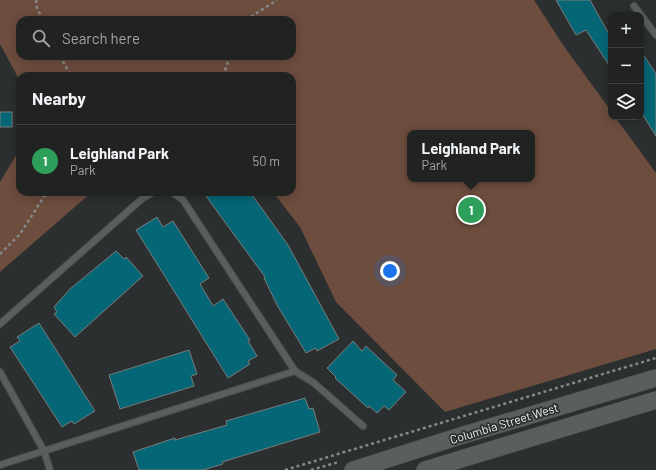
<!DOCTYPE html>
<meta charset="utf-8">
<style>
:root{--surface:#212323;--page:#292b2b;--text:#f1f3f6;--muted:#a2a4a6;--line:#3e4041;--accent:#f0a27a}
body{margin:0;font-family:Barlow,sans-serif;background:var(--page);color:var(--text)}
.controls{position:absolute;right:12px;top:12px;display:grid;overflow:hidden;border-radius:8px;box-shadow:0 2px 10px #0003}
.controls button{width:36px;height:36px;display:grid;place-items:center;padding:0;border:0;border-bottom:1px solid var(--line);background:var(--surface);color:var(--text);font:20px sans-serif}
.you{position:absolute;left:390px;top:271px;width:14px;height:14px;margin:-10px;border:3px solid #fff;border-radius:50%;background:#1a73e8;box-shadow:0 0 0 6px #1a73e833}
.badge{display:grid;place-items:center;width:26px;height:26px;border-radius:50%;background:var(--accent);color:#fff;font-size:13px;font-weight:700}
.pin{position:absolute;translate:-50% -50%;border:2px solid #fff;box-shadow:0 1px 4px #0006}
.popup{position:absolute;left:407px;top:130px;width:128px;height:52px;box-sizing:border-box;display:grid;place-content:center;border-radius:8px;background:var(--surface);filter:drop-shadow(0 1px 3px #0005);font-size:13px;white-space:nowrap;color:var(--muted)}
.popup b{font-size:15px;color:var(--text)}
.popup::after{content:'';position:absolute;left:50%;top:100%;margin-left:-8px;border:8px solid transparent;border-top-color:var(--surface)}
.list{margin:0;padding:0;list-style:none}
h2{display:flex;justify-content:space-between;align-items:center;height:52px;margin:0;padding:0 16px;font-size:17px}
h2 small{font-size:13px;font-weight:400;color:var(--muted)}
.list li{display:grid;grid-template-columns:26px 1fr auto;gap:12px;align-items:center;box-sizing:border-box;height:72px;padding:0 16px;border-top:1px solid var(--line)}
.list b{display:block;font-size:15px;white-space:nowrap}
.list p{margin:0;font-size:13px;white-space:nowrap;color:var(--muted)}
.list em{font-size:13px;font-style:normal;color:var(--muted)}
.icon{flex:none;width:22px;height:22px;fill:none;stroke:currentColor;stroke-width:2;stroke-linecap:round;stroke-linejoin:round}
.map{position:relative;flex:none;width:656px;height:470px;overflow:hidden}
.search{position:absolute;background:var(--surface);box-shadow:0 2px 10px #0003;left:16px;top:16px;width:280px;height:44px;display:flex;align-items:center;gap:10px;box-sizing:border-box;padding:0 14px;border-radius:12px;color:var(--muted);font-size:15px}
.panel{position:absolute;background:var(--surface);box-shadow:0 2px 10px #0003;left:16px;top:72px;width:280px;height:124px;border-radius:12px}
.map>svg:first-child{display:block}
.green{fill:#6c4d3e;fill-rule:evenodd}
.building{fill:#056675;stroke:#797c7d}
.lines{fill:none;stroke-linecap:round;stroke-linejoin:round}
.service-casing{stroke:#484b4b;stroke-width:8}
.secondary-casing{stroke:#484b4b;stroke-width:18}
.path{stroke:#878989;stroke-width:2.5;stroke-dasharray:3 3;stroke-linecap:butt}
.service{stroke:#5b5e5e;stroke-width:6}
.secondary{stroke:#5b5e5e;stroke-width:17}
.labels{text-anchor:middle;dominant-baseline:central;stroke-width:3.5;stroke-linejoin:round;paint-order:stroke}
.street-label{font-size:12px;fill:#eef0f0;stroke:#2c2f2f}
</style>
<div class="map">
<svg width="656" height="470" viewBox="0 0 656 470">
<rect width="100%" height="100%" fill="#2c2f2f"/>
<g class="green">
<path d="M0,0H534L563,45L611,111V117H615L656,173V349L445,412L336,302L300,227L273,192H292V76H20V81L0,44ZM20,20H292V56H20ZM410,133H532V179H410Z"/>
<path d="M20,149V192H92L0,272V182Z"/>
</g>
<g class="building">
<path d="M556,0H590L611,38V68L586,30L576,35Z"/>
<path d="M641,51L656,74V136L641,112Z"/>
<rect x="0" y="112" width="12" height="15"/>
<path d="M203,192H250L288,245L339,339L317,351L316,348L306,353L277,305L264,278L265,277Z"/>
<path d="M157,217L163,227L173,221L209,278L200,284L213,306L223,299L250,340L248,341L257,356L248,361L250,364L228,378L136,230Z"/>
<path d="M116,251L124,259L126,257L143,276L75,337L54,314L57,312L54,307L70,289Z"/>
<path d="M39,323L95,411L74,424L72,421L62,427L10,347L20,341L17,337Z"/>
<path d="M353,341L362,351L366,346L397,375L393,380L406,392L389,410L384,406L377,413L369,406L368,408L335,378L336,377L327,368Z"/>
<path d="M189,350L197,374L191,376L194,386L120,409L109,375Z"/>
<path d="M305,398L309,409L313,408L320,432L222,462L223,464L203,470H139L133,452L175,438V440L227,425L226,421Z"/>
</g>
<g class="lines">
<g class="service-casing">
<g id="service">
<path d="M634,6L656,35"/>
<path d="M0,324L143,198L154,192"/>
<path d="M295,371L314,383L363,426"/>
<path d="M0,372L44,451L50,470"/>
<path d="M0,465L295,371L183,200L172,192"/>
</g>
</g>
<g class="secondary-casing">
<g id="secondary">
<path d="M353,470L460,436L656,378"/>
<path d="M425,470L656,400"/>
</g>
</g>
<g class="path">
<path d="M36,0L37,8L43,20"/>
<path d="M246,20L277,0"/>
<path d="M60,56L71,76"/>
<path d="M223,76L230,56"/>
<path d="M0,254L20,234L47,192"/>
<path d="M285,470L656,358"/>
<path d="M311,470L339,462"/>
</g>
<use href="#service" class="service"/>
<use href="#secondary" class="secondary"/>
</g>
<g class="labels">
<g class="street-label">
<text transform="translate(504 423) rotate(-17)">Columbia Street West</text>
</g>
</g>
</svg>
<div class="controls">
<button>+</button>
<button>−</button>
<button><svg class="icon" aria-label="layers" viewBox="0 0 24 24"><path d="M12 4l9 5-9 5-9-5zM3 14l9 5 9-5"/></svg></button>
</div>
<div class="you"></div>
<div class="pin badge" style="left:471px;top:210px;background:#2e9e5b">1</div>
<div class="popup"><b>Leighland Park</b>Park</div>
<div class="search"><svg class="icon" aria-label="search" viewBox="0 0 24 24"><circle cx="10" cy="10" r="6"/><path d="M15 15l6 6"/></svg>Search here</div>
<section class="panel">
<h2>Nearby<small></small></h2>
<ul class="list">
<li><span class="badge" style="background:#2e9e5b">1</span><div><b>Leighland Park</b><p>Park</p></div><em>50 m</em></li>
</ul>
</section>
</div>
